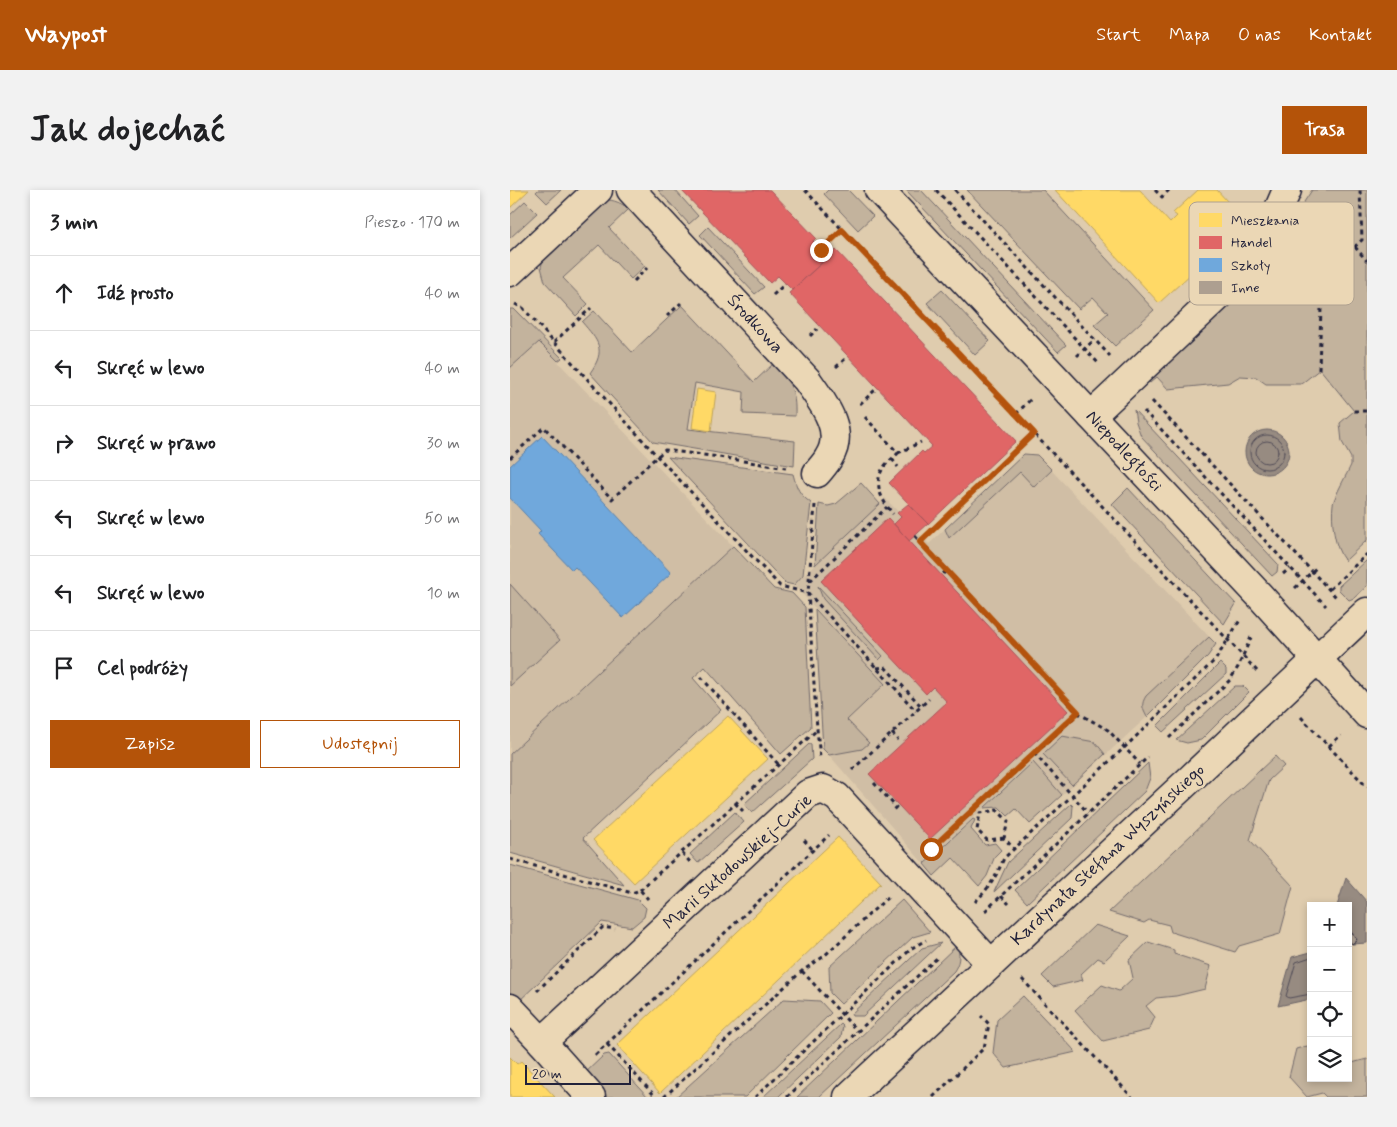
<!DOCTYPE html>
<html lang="pl">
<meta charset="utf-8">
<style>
:root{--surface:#fff;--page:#f2f2f2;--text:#202124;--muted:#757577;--line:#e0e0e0;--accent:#b45309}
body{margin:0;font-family:Mynerve,sans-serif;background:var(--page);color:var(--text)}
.controls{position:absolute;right:15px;bottom:15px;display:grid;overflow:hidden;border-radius:0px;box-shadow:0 2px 8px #0003}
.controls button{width:45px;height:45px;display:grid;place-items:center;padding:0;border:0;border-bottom:1px solid var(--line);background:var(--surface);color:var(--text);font:25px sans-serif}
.scale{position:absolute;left:15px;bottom:12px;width:106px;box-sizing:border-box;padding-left:5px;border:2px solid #22223b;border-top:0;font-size:14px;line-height:18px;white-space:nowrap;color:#22223b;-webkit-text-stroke:4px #ebd7b5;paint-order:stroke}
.stop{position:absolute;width:15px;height:15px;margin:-11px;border:4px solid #b45309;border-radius:50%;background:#fff}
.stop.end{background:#b45309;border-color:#fff;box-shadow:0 1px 5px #0008}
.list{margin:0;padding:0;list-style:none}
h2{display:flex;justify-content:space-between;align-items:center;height:65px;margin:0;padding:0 20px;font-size:21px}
h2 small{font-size:16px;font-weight:400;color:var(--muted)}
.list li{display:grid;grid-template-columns:32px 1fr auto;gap:15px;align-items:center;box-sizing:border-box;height:75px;padding:0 20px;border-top:1px solid var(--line)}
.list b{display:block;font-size:19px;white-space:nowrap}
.list em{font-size:16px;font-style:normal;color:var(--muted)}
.actions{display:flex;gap:10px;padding:15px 20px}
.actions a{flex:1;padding:11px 0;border:1px solid var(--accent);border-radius:0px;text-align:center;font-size:18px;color:var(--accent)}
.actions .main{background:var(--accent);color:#fff}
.icon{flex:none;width:28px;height:28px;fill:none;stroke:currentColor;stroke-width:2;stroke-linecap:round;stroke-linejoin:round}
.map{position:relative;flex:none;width:857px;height:907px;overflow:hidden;border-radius:0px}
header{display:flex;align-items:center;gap:30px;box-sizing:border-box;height:70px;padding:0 25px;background:var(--accent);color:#fff}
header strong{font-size:24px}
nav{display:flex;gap:28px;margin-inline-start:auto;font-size:18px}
.intro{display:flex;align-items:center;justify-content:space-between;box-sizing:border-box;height:120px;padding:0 30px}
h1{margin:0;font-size:35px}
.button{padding:12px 22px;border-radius:0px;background:var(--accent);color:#fff;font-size:18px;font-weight:700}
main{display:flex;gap:30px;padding:0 30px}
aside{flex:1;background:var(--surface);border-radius:0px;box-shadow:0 2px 8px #0003}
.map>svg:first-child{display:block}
.built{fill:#d0bea5}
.green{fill:#c3b39d;stroke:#726a6c}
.water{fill:#978b81;stroke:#686165}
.homes{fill:#ffd966;stroke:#bda259}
.shops{fill:#e06666;stroke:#a75259}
.schools{fill:#6fa8dc;stroke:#5880ac}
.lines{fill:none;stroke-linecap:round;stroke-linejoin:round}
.shore{stroke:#514c57;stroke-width:1}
.building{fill:#ad9f90;stroke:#22223b}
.minor-casing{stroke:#22223b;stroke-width:31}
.path{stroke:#22223b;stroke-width:3;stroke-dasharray:4 4;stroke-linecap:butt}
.minor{stroke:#ebd7b5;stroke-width:28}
.route{stroke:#b45309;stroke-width:6}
.labels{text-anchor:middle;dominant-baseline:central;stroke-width:5;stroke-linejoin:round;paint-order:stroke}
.street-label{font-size:18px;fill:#22223b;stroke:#ebd7b5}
.key{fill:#ebd7b5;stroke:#afa190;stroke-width:1}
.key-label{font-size:14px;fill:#22223b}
</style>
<header>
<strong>Waypost</strong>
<nav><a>Start</a><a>Mapa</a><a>O nas</a><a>Kontakt</a></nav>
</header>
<div class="intro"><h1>Jak dojechać</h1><a class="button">Trasa</a></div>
<main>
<aside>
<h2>3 min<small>Pieszo · 170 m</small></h2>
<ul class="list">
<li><svg class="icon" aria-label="ahead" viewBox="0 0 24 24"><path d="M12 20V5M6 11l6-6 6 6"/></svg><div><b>Idź prosto</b></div><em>40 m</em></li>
<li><svg class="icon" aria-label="left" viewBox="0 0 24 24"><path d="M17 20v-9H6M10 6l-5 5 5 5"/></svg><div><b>Skręć w lewo</b></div><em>40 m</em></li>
<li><svg class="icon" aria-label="right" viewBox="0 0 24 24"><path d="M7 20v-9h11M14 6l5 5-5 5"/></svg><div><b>Skręć w prawo</b></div><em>30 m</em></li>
<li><svg class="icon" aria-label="left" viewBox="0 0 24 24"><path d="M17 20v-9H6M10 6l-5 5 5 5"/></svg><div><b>Skręć w lewo</b></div><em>50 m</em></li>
<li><svg class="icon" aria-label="left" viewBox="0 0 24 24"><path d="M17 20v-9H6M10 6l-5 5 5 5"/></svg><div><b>Skręć w lewo</b></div><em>10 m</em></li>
<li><svg class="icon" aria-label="arrive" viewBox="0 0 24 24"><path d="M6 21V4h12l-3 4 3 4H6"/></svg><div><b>Cel podróży</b></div></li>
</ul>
<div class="actions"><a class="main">Zapisz</a><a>Udostępnij</a></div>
</aside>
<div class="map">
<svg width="857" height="907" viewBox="0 0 857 907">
<rect width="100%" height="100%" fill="#dfccae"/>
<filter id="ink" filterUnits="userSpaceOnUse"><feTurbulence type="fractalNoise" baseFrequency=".02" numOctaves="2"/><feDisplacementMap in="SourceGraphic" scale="10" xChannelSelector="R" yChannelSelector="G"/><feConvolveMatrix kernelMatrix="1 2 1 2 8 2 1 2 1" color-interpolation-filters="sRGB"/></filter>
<g filter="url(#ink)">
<g class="built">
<path d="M29,152L223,356L0,564V178Z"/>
<path d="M514,264L527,265L706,454L698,466L637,527L552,605L523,572L414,674L319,565L337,530L375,494L284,395L375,308L419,354Z"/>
</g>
<g class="green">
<path d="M28,0H51L37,13L26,2Z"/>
<path d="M148,0H165L188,26L179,34Z"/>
<path d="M318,0H338L363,26L348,40L314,4Z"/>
<path d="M396,0H411L556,155L548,162Z"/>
<path d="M457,0H533L644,120L605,156L584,135L598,123L583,107L569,119Z"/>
<path d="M802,0H857V350L835,371C824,358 821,330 823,314C825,305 837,284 841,275V268L832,252L830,233L844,221L810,179L791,194H756L746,187L730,186L718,193L658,199L647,187L640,193L635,188L776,32L781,37L792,15Z"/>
<path d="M99,10C107,11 112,14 119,19L99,38L135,76L121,89L89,55L53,88L78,114L66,126L35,92L31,77L35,63L91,13Z"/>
<path d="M15,11L27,23L0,48V25Z"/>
<path d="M198,37L254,97L245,104L190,45Z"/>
<path d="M432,100L480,151L465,165L417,113Z"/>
<path d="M172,115L244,192L264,173C280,193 286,200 285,226L233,224L234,202L185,193L178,239L285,251L284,276L143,252L80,183C97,159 88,151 72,132L84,121L122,162Z"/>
<path d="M0,119H4L52,168L48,171L29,152L0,178V138L1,136L0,135Z"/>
<path d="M624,220L768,374L767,382L762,386L631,246L626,232Z"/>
<path d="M514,264L527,265L542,280L524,297L510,282L439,348L435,339Z"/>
<path d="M158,267L283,284C287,299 289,304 301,313L293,385L284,395L275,393Z"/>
<path d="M351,293L370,314L305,375L309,314L318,316L326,314Z"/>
<path d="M618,298L726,414L714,434L602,314Z"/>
<path d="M223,356L264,399L282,403L295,417L301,537L271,564L195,477L183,488L211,520L73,648L114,695L0,663V564Z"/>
<path d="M857,370V396L844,408L839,410L829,400V396Z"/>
<path d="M0,394L50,450L0,496Z"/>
<path d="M308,396L373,466L369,470L313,409Z"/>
<path d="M305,419L375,494L337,530L359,553L352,559L319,565L313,559Z"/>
<path d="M699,447L706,454L698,466L637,527C632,518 631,514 636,506Z"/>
<path d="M710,473L716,479V484L653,542L647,536Z"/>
<path d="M725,496H733L739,502L691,550L677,553L666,550Z"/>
<path d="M552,546L585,552L595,564L562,595L533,564Z"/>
<path d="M299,554L301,555L302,569L242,623L234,614Z"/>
<path d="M765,566L774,576L759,590L740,650L783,696L770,744L729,756L725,762L661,742L659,735L639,730L634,733L599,722Z"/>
<path d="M523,572L552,605L520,634L506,619L498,626L489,617L474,618Z"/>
<path d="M638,573L640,588L635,601L517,713L505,700Z"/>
<path d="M561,614L563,616L562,628L484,702L498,672Z"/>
<path d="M225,622L234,632L188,673L180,664Z"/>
<path d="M463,629L465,630L461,639L475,655L485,653L491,660L485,666L477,686L469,696L443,668L424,686L414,674Z"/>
<path d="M0,675L128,710L136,718L134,727L122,737L92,732L7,813L0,806Z"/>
<path d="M392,710L420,742L403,747L331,814L320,803L319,777Z"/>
<path d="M585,735L620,746L594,771L588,768L571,784L573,790L543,797L532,786Z"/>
<path d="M638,752L664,760V764L701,776L695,799L666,806L646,808L636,816L645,827L639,840L593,851L565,820L592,795L609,801L623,788L619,770Z"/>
<path d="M431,753L353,826H342L341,824L412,758Z"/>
<path d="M446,756L448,758C450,767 449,773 444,781L309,907H287Z"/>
<path d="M513,806L566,862L496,878L483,863L487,830Z"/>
<path d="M274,809L310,811L321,823L235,907H166Z"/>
<path d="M331,834L333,836L331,847L268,907H253Z"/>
<path d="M797,856L801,860V888H838V874L857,869V907H816L812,903L797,907L779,887L786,859Z"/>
<path d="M99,864L138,907H94L73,885L94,865Z"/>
</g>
<g class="water">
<circle cx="757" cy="262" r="22"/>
<path d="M836,688L857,712V753L842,754L847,750L841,742L838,744V716H827Z"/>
<path d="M801,762V809L768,816L782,767Z"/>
</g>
<g class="homes">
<path d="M0,0H19L0,18Z"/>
<path d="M545,0H630L660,33L667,26L663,23L688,0H707L737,33L649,113Z"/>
<path d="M187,199L206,202L201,241L182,238Z"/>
<path d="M218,526L258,569L124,693L83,650Z"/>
<path d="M328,647L371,693L150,903L107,855Z"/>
<path d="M0,867L7,874L11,871L45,907H0Z"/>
</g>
<g class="shops">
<path d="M171,0H260L306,48L303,51L318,67L282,100L268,86L260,93Z"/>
<path d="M326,60L506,251L418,334L379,293L412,261L414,263L422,256L279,103Z"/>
<path d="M398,314L418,334L399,351L384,334L391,327L387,323Z"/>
<path d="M378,328L558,521L420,649L359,584L437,512L423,497L416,504L311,391Z"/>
</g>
<path class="schools" d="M32,246L161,383L113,428L65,377L62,380L28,344L31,341L0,308V276Z"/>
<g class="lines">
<g class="shore">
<circle cx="757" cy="262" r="17"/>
<circle cx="757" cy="262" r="11"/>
<path d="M801,767L786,772L776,806L779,808L801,804"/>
</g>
</g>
<path class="building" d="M841,742L847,750L842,754L838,749V744Z"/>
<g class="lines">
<g class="minor-casing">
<g id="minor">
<path d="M121,0L297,190C312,212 336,240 319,267C316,273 311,278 307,283"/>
<path d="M369,0L750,406L857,524"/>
<path d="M0,82L88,0"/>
<path d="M581,226L730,86L743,72L752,58L777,0"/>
<path d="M0,818L32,852"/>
<path d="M81,907L32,852L298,604L313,599L327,607L481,774"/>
<path d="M338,907L677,592L857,422"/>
</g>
</g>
<g class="path">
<path d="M295,0L748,482"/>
<path d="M426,0L590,175"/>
<path d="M445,0L600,166"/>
<path d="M645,0L652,7L659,0"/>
<path d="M797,33L813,54L812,86"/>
<path d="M845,57L857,71"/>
<path d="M311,60L332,40"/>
<path d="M124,91L137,78"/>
<path d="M263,105L275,94"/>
<path d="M5,114L13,118L147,266L270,396L298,403L406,521"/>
<path d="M157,126L171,113"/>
<path d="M300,146L307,139"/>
<path d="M44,152L81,118"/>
<path d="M567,166L585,149"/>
<path d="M326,177L335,169"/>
<path d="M809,179L812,87L852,50L850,0"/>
<path d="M642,211L826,407"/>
<path d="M350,214L365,200"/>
<path d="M634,221L816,416"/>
<path d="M844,221H857"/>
<path d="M506,224L521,209"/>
<path d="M355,227L388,263C384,268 377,272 374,277C362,293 372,311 383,324"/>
<path d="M388,263L411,252"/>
<path d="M0,268L34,237L102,309L142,271L155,260L209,267L276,278"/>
<path d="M382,269L388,277"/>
<path d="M305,315L298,403L307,539L310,568"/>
<path d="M405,346L568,523L598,540L630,574"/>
<path d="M410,352L524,243"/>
<path d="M433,384L437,380"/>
<path d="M773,384L780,378"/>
<path d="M300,391L377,317"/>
<path d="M785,398L808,376"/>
<path d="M820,399L857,364"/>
<path d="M367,478L375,477L411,516"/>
<path d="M191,487L268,574"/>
<path d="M791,527L857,597"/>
<path d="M382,543L388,550"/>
<path d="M659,548L720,490L728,477L742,445"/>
<path d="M819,556L831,545"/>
<path d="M524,563L578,623"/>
<path d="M342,580L419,509"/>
<path d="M364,593L386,617L383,620"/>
<path d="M225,613L233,621"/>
<path d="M494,648L477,650L467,640L470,623L487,620L498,631L494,648L504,659"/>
<path d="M294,650L303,660"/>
<path d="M420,660L568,523"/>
<path d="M172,663L180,672"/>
<path d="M0,669L122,703L130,700L138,709"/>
<path d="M130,700L307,540"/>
<path d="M491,706L499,714"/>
<path d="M465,712C480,697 486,687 494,668L614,558L706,469L730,430"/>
<path d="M475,721L638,567"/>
<path d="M292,781L347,841"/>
<path d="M512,789L622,907"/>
<path d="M27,801L93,737L105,739"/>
<path d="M97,854L146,907"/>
<path d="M85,865L319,645"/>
<path d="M154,907L292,781L313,767L378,707"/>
<path d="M245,907L402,758L416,750"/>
<path d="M277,907L429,766"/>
<path d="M423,907L474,858L479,834L471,826"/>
</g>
<use href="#minor" class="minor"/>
</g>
</g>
<g class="lines" filter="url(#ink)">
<path class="route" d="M311,60L332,40L524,243L410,352L568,522L421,659"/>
</g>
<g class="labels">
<g class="street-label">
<text transform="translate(245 134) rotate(47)">Środkowa</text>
<text transform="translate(614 261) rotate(47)">Niepodległości</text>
<text transform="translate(598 665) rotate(-43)">Kardynała Stefana Wyszyńskiego</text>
<text transform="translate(228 672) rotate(-42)">Marii Skłodowskiej-Curie</text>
</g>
</g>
<rect x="679" y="12" width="165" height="103" rx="8" class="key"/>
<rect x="689" y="23" width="23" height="14" fill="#ffd966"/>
<rect x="689" y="46" width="23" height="13" fill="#e06666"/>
<rect x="689" y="68" width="23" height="14" fill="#6fa8dc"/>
<rect x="689" y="91" width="23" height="13" fill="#ad9f90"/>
<g class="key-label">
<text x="721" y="35">Mieszkania</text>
<text x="721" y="57">Handel</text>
<text x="721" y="80">Szkoły</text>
<text x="721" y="102">Inne</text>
</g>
</svg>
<div class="controls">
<button>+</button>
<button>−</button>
<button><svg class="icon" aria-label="locate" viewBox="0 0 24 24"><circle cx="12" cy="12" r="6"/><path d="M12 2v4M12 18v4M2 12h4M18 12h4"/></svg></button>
<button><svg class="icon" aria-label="layers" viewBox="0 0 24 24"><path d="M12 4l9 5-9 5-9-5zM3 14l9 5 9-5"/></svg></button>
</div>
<div class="scale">20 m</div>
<div class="stop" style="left:421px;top:659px"></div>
<div class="stop end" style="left:311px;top:60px"></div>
</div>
</main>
